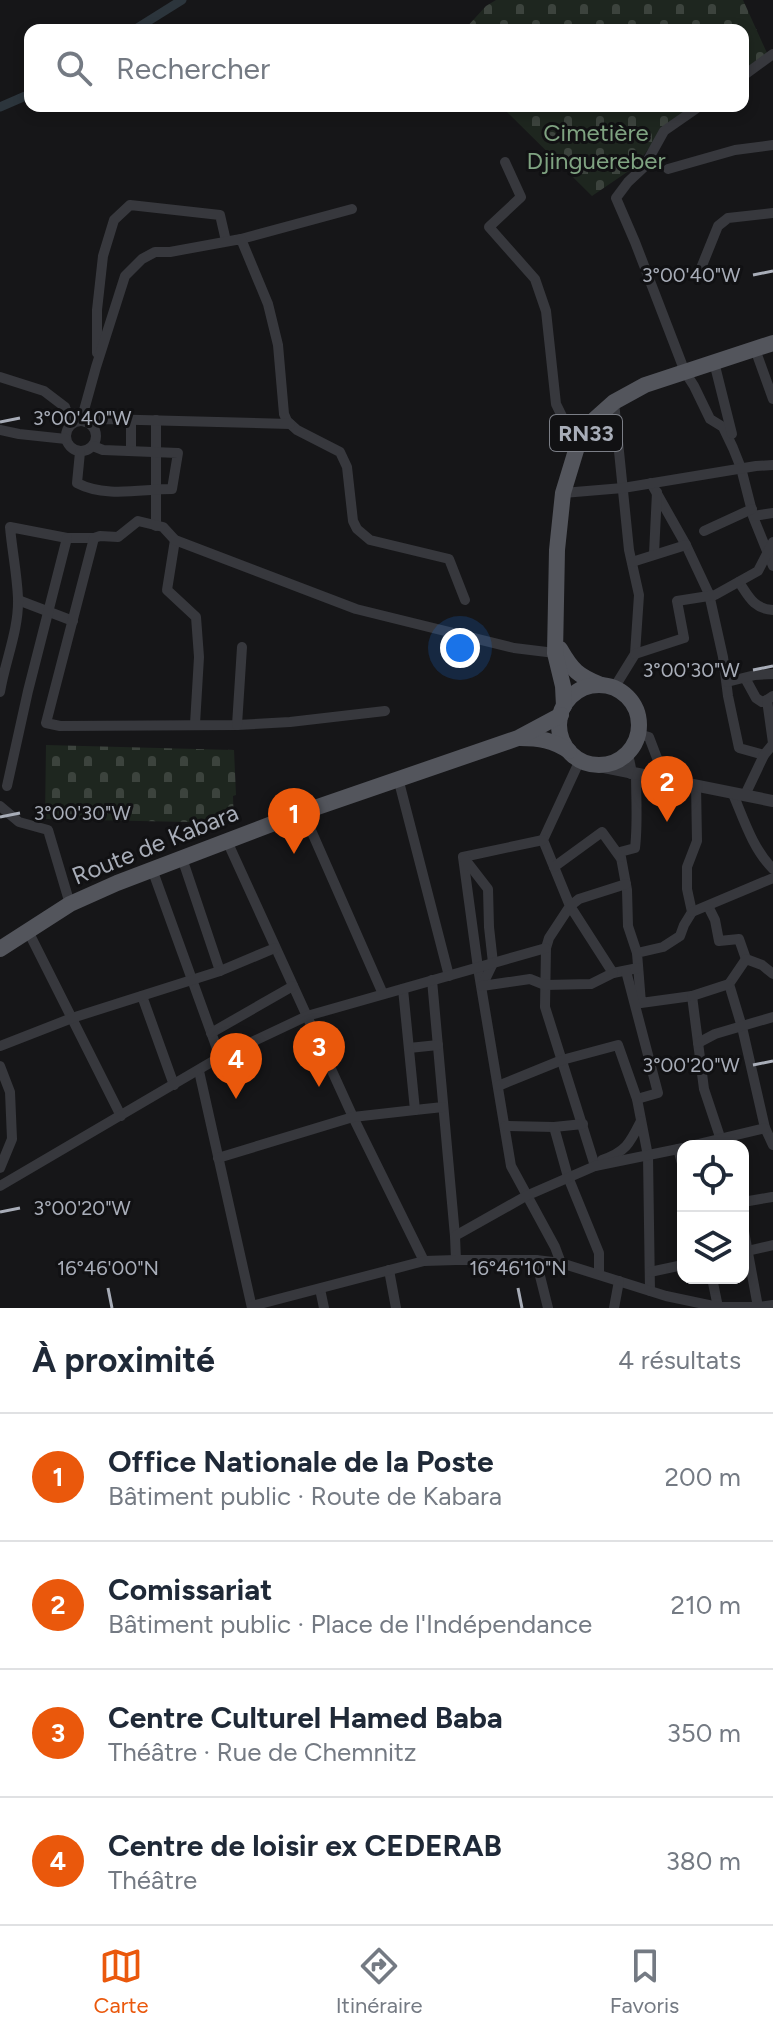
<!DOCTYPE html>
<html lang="fr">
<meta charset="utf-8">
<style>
:root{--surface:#fff;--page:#f6f6f7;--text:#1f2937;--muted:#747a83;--line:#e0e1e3;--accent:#ea580c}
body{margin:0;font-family:Figtree,sans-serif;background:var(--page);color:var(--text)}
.controls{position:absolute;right:24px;bottom:24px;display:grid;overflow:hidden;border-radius:16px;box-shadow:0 4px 12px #0003}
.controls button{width:72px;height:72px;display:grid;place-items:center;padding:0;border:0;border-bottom:2px solid var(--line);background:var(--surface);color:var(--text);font:40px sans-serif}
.you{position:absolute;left:460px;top:648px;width:28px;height:28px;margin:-20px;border:6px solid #fff;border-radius:50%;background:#1a73e8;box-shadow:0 0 0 12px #1a73e833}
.badge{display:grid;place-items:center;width:52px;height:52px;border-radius:50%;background:var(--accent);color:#fff;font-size:26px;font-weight:700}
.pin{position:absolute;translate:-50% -66px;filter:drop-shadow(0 2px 4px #0008)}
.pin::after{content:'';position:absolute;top:42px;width:28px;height:24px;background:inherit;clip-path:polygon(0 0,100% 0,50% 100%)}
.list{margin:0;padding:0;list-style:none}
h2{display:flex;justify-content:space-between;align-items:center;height:104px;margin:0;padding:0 32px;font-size:34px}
h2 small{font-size:26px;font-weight:400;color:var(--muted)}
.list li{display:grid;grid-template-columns:52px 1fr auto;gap:24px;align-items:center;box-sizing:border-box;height:128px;padding:0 32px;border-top:2px solid var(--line)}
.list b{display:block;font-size:30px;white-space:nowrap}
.list p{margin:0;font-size:26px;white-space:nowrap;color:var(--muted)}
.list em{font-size:26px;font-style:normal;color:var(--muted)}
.icon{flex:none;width:44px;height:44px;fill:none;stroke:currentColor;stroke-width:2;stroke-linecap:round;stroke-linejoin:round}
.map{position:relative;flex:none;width:773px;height:1308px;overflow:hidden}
.search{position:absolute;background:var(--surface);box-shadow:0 4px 12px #0003;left:24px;right:24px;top:24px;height:88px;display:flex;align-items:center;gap:20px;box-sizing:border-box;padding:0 28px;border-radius:16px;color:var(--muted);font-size:30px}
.sheet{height:616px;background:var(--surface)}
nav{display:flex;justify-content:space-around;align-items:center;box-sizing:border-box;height:112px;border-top:2px solid var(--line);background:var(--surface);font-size:22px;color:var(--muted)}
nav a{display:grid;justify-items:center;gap:4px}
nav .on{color:var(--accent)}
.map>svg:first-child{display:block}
.cemetery{fill:url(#cemetery-stones)}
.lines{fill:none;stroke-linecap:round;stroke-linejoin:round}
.canal{stroke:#2c353c;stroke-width:9}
.minor{stroke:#37383d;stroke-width:10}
.tertiary{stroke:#37383d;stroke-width:12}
.primary{stroke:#53555c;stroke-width:16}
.ticks{fill:none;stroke:#a8adb8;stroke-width:3}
.labels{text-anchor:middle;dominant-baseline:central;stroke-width:6;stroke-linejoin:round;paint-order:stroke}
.shield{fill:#111113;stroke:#7b7e86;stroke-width:2}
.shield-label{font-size:22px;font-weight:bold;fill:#a8adb8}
.park-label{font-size:24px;fill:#7fa381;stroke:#111113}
.street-label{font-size:24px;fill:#a8adb8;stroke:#111113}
.ticks-label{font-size:20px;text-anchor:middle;fill:#a8adb8;stroke:#111113;stroke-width:6;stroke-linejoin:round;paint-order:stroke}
</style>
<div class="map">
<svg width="773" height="1308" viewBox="0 0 773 1308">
<defs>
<pattern id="cemetery-stones" width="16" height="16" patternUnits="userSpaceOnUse" patternTransform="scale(2)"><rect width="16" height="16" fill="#1e261f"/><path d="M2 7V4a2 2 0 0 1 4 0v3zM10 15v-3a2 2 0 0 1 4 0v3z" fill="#3c433d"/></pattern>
</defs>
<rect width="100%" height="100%" fill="#161618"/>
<g class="cemetery">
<path d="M496,0H743L767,53L743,71V30H464L486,6Z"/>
<path d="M501,106H693L665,126L636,166L592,196Z"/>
<path d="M46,745L234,750L236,795L233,796L234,823L45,819Z"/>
</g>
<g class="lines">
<g class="canal">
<path d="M134,30L182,0"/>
<path d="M0,107L30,94"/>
</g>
<g class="minor">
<path d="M743,76L773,54"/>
<path d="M700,106L664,131L644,167L628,182L616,198L635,242L685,372L694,386L710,419L723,427L733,448L741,468L754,519L773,566"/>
<path d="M505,162L521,197L489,227L535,279L546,311L556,404L577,447"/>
<path d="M668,169L735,150L773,145"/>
<path d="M241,239L352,209"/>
<path d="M699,273L718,226L728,218L773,213"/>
<path d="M755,349L773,399"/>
<path d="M97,353V310L103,256L114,220L130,205L220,215L226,241"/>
<path d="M714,362L732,434"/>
<path d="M0,377L44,391L65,407L71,424"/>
<path d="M614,402L629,550L639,595L635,654L614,688"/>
<path d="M156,420V526"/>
<circle cx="81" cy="436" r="15"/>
<path d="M81,421L96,367L125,276L142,259L155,252H170L241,239L268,304L278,345L284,414L287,421L297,430L340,452L347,467L353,521L357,529L370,540L449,559L465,600"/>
<path d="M86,422L102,419L290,424"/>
<path d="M0,430L19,434L66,439"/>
<path d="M131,451V420"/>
<path d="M80,452L77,483C105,498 142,489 172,489L178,453L103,450L93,446"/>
<path d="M651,483L686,545L709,594L723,657L728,696L739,748L764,755"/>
<path d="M563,493L623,488L756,466L773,465"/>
<path d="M753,516L773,513"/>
<path d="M704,531L752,509"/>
<path d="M175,540L167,590L196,617L199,657L195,724"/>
<path d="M654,554L657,492"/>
<path d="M632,562L686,545"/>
<path d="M739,582C749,597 754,609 773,610"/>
<path d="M18,600L73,621"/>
<path d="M635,654L684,638L677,601L715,595L758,571L773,542"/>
<path d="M745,678L756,698L762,702L767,700"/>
<path d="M727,682L755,675L773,674"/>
<path d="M0,692C5,661 19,630 18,598C17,574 12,550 10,527L67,538H94"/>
<path d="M773,696L767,700L773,743"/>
<path d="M385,711L290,722L237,725L60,726L46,723L94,538L100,536L118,537L138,521L163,527L175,540L356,609L514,648L555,653"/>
<path d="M237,725L242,647"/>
<path d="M638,734L649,737L665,779"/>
<path d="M580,760L543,840L570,906L549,938L546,948L545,1007L595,1166"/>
<path d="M636,774C636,799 638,823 635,848L620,852L627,890L628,926L637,953"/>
<path d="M398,778L449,976"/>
<path d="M696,785L697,841L687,867V889L692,912L684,925L680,936L663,947L637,953L641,1003L692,996L704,1089L723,1146"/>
<path d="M7,786L28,691L67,538"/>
<path d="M733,794C744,820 753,849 773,869"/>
<path d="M745,795L764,755L773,744"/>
<path d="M0,806L19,822L48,830L70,904"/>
<path d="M303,812L383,994"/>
<path d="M543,840L463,857L478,968L511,1166L555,1247L561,1263"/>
<path d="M227,841L353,1117L424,1261"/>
<path d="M182,858L220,971"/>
<path d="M464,858L488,889L489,927L493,963L482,986"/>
<path d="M554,867L602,832L620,857"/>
<path d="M152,869L220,1057"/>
<path d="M626,884L579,899L570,906L613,973L638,968"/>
<path d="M708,906L715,920L719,941L739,939L746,959"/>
<path d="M692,912L773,878"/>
<path d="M28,931L121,1116"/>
<path d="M626,971L658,1093L637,1099"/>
<path d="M773,974L762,965L746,959L729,984L742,1027L765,1128L773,1145"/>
<path d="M432,980L455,1236"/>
<path d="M482,986L530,979L545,985L591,984L613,973"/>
<path d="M142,996L174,1085"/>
<path d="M692,996L729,984"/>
<path d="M211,1033L293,986"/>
<path d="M698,1043L715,1034L773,1017"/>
<path d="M0,1046L72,1018L220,971L275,948"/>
<path d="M409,1048L438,1045"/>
<path d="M0,1066L10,1092L12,1139L0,1168"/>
<path d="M199,1071L252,1308"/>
<path d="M498,1086L562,1060L618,1045L637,1099L648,1156L650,1291"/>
<path d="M415,1110L443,1107"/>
<path d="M505,1126L554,1127L583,1124"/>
<path d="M554,1127L568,1177L599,1253V1274"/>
<path d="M690,1146L765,1128"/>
<path d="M678,1149L683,1167"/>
<path d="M218,1158L353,1117L415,1110L403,989"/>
<path d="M602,1160C626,1152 630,1143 641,1121"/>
<path d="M0,1186L220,1057L307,1016L546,948"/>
<path d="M743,1202L772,1197"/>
<path d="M743,1226L758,1307"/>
<path d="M743,1252L773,1245"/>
<path d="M456,1260L455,1236L526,1196L595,1166L683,1148"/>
<path d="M536,1260L548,1308"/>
<path d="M389,1270L396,1308"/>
<path d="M650,1272L683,1265"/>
<path d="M712,1278L718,1307"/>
<path d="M320,1289L324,1308"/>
<path d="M252,1306L424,1261L456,1260H536L561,1263L666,1296L718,1307H758L773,1305"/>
<path d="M614,1308L619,1281"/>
</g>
<g class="tertiary">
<path d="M627,754L631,773"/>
<path d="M594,765L773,801"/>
</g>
<g class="primary">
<path d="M560,649C572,670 578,676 601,685"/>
<circle cx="599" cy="725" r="40"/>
<path d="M564,706L563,686L555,653L557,550L563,493L577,447L595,419L614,402L645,385L773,343"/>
<path d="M520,738C539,738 553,740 569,751"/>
<path d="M0,949L70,904L117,883L303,812L518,738L561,715"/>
</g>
</g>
<path class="ticks" d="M753,275L773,271M0,422L20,418M753,670L773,666M0,817L20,813M753,1065L773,1061M0,1212L20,1208M108,1288L112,1308M518,1288L522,1308"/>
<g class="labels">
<rect class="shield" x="550" y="415" width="72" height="36" rx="6"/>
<g class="shield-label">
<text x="586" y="433">RN33</text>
</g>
<g class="park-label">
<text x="596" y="132">Cimetière<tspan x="596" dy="28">Djinguereber</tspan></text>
</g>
<g class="street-label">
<text transform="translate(155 844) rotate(-22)">Route de Kabara</text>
</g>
</g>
<g class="ticks-label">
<text x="691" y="282">3°00'40"W</text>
<text x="82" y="425">3°00'40"W</text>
<text x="691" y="677">3°00'30"W</text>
<text x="82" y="820">3°00'30"W</text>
<text x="691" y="1072">3°00'20"W</text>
<text x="82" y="1215">3°00'20"W</text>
<text x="108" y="1275">16°46'00"N</text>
<text x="518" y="1275">16°46'10"N</text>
</g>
</svg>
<div class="controls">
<button><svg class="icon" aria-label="locate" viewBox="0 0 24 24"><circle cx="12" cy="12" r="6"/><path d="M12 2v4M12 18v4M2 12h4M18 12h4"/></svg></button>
<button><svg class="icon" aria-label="layers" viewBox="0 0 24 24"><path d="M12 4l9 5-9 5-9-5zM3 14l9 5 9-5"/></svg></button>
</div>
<div class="you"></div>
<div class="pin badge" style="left:294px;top:854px">1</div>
<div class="pin badge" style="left:667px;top:822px">2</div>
<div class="pin badge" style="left:319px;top:1087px">3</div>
<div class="pin badge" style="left:236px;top:1099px">4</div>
<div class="search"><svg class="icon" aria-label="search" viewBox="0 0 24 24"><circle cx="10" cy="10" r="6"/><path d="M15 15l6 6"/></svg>Rechercher</div>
</div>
<section class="sheet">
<h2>À proximité<small>4 résultats</small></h2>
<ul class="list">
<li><span class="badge">1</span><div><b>Office Nationale de la Poste</b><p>Bâtiment public · Route de Kabara</p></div><em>200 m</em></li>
<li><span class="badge">2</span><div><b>Comissariat</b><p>Bâtiment public · Place de l'Indépendance</p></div><em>210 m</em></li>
<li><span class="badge">3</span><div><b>Centre Culturel Hamed Baba</b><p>Théâtre · Rue de Chemnitz</p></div><em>350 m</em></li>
<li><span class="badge">4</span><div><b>Centre de loisir ex CEDERAB</b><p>Théâtre</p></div><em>380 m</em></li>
</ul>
</section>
<nav>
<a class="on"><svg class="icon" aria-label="map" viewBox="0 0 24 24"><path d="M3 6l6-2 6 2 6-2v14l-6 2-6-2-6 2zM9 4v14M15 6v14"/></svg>Carte</a>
<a><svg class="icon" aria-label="directions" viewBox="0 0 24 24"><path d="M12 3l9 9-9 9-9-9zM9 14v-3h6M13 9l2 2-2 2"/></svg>Itinéraire</a>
<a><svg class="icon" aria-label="saved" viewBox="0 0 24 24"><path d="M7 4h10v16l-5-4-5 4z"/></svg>Favoris</a>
</nav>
